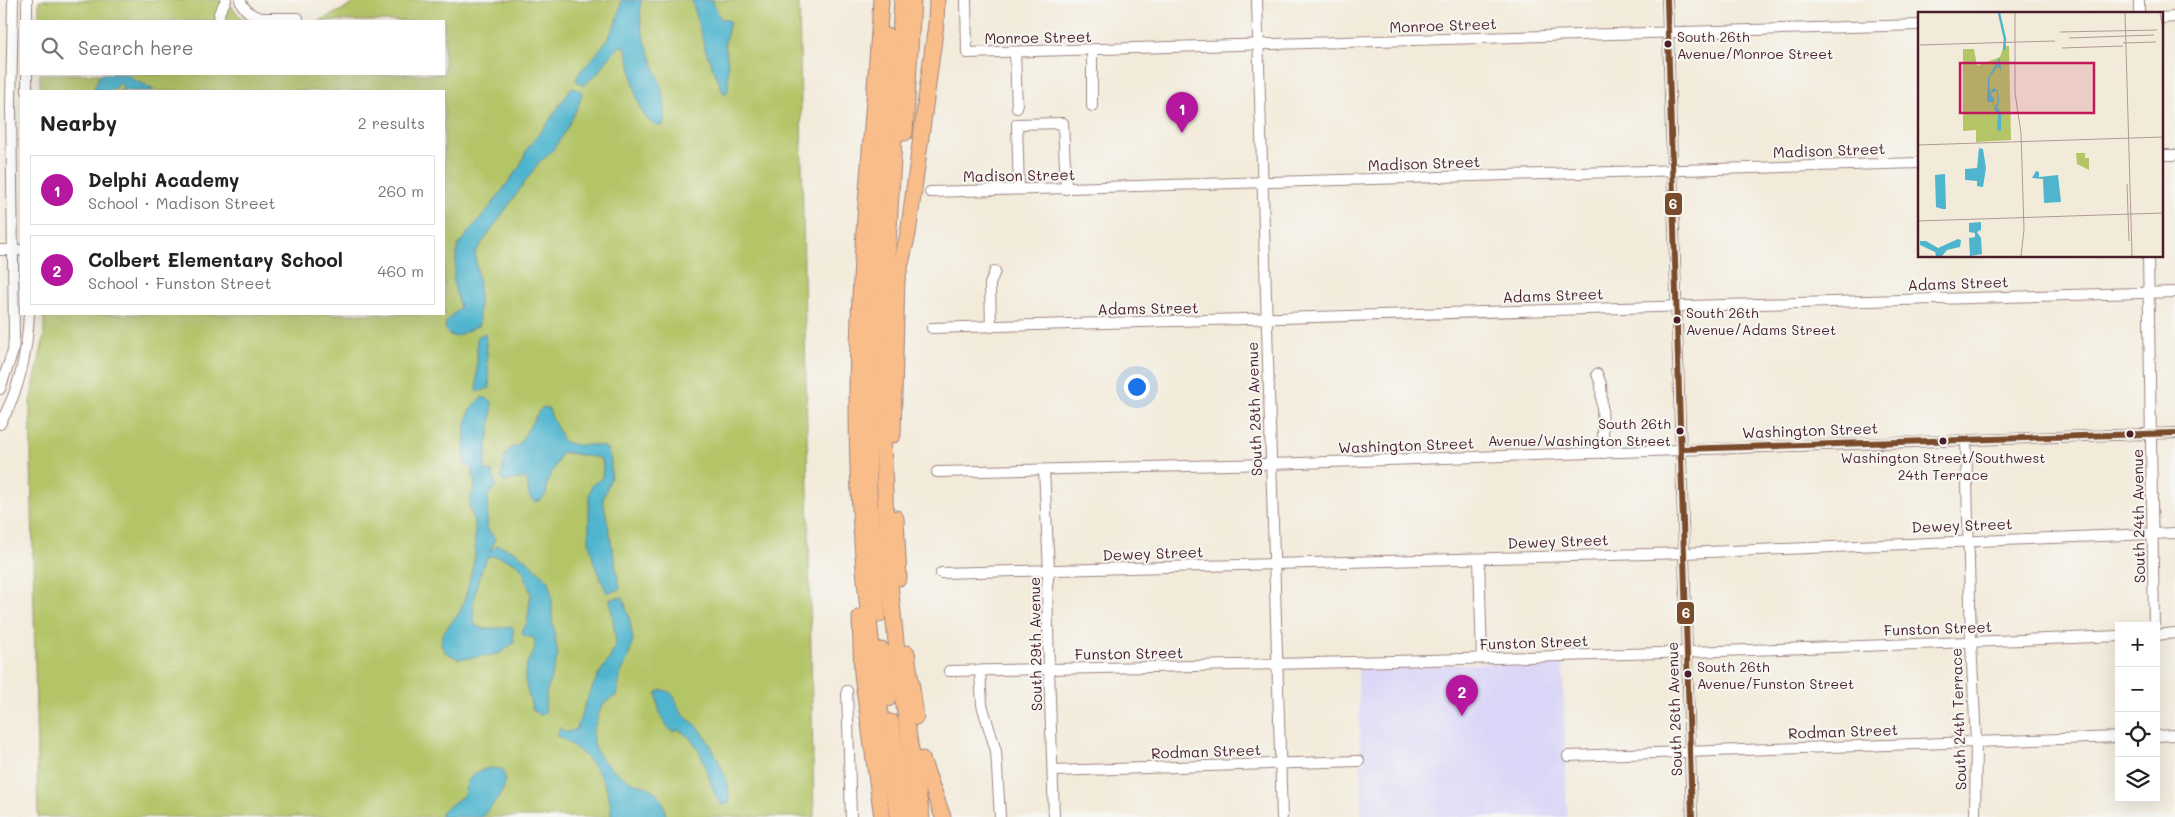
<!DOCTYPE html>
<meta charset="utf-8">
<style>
:root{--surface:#fff;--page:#f2f2f2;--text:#222;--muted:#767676;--line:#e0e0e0;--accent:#b5179e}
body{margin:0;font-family:Mali,sans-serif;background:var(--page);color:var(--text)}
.controls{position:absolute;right:15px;bottom:15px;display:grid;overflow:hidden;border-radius:0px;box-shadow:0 5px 20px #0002}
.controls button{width:45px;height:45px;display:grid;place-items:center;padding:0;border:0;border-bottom:1px solid var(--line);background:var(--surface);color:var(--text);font:25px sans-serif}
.you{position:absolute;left:1136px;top:386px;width:18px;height:18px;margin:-12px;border:4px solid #fff;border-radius:50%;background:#1a73e8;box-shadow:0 0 0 8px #1a73e833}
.badge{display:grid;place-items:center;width:32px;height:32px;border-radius:50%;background:var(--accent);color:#fff;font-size:16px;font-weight:700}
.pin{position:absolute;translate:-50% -41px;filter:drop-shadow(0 1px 2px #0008)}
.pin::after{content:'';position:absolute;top:26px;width:18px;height:15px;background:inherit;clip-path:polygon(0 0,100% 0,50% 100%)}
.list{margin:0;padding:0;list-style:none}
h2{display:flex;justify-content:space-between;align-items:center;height:65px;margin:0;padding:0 20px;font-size:21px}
h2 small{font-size:16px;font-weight:400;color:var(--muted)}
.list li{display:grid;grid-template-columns:32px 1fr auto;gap:15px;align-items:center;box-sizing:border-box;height:70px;margin:0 10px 10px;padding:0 10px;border:1px solid var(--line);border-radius:0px}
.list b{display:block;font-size:19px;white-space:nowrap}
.list p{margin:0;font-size:16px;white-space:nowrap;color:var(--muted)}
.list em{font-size:16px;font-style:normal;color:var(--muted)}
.icon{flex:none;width:28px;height:28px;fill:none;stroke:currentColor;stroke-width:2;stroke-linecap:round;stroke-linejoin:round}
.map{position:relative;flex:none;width:2175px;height:817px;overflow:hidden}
.search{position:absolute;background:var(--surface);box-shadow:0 5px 20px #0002;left:20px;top:20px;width:425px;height:55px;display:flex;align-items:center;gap:12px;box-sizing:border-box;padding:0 18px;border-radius:0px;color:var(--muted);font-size:19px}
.panel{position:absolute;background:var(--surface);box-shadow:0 5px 20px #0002;left:20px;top:90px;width:425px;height:225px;border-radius:0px}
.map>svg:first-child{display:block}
.built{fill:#dbd6f7}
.green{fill:#b4c568;stroke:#7f724a}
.water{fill:#4fb5ce;stroke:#4c6a7c}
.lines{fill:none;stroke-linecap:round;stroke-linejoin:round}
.minor-casing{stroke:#9e8582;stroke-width:12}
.highway-casing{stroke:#9e8582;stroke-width:17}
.minor{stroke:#fff;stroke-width:10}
.highway{stroke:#f8bd89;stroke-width:15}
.bus-1-casing{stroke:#f6f6f2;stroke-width:10}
.bus-1{stroke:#7a4b2a;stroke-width:6}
.bus-dot{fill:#4a1f2b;stroke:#f6f6f2;stroke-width:2}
.labels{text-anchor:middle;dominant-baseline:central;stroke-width:4;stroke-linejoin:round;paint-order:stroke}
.bus-label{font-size:14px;fill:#4a1f2b;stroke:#f6f6f2;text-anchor:start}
.street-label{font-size:15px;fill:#4a1f2b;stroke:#f6f6f2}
.inset-river{fill:none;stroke:#4fb5ce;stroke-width:2.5}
.inset-road{fill:none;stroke:#af9994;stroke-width:1}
.view{fill:#c2185b;fill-opacity:0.15;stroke:#c2185b;stroke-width:2.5}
.inset-edge{fill:none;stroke:#4a1f2b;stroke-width:2.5}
.line-badge{stroke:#f6f6f2;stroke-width:2}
.badge-label{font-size:14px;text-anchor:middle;font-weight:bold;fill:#fff}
</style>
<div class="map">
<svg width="2175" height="817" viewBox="0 0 2175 817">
<rect width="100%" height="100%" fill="#f6f6f2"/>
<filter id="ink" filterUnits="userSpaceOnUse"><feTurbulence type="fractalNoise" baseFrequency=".02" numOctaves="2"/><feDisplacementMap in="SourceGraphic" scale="10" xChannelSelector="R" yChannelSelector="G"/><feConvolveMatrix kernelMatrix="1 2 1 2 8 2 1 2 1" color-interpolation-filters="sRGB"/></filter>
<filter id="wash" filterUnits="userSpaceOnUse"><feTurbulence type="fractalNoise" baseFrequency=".0096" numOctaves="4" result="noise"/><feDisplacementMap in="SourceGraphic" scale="20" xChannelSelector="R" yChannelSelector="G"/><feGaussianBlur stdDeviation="1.12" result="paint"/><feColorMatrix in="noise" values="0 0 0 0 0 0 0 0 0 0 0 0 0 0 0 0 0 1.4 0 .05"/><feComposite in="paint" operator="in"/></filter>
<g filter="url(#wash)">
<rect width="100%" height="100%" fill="#f3ebda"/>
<path class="built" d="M1563,661L1567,817H1362L1358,668Z"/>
<g class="green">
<path d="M39,0H230V5L244,21H39Z"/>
<path d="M362,0H799L814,817H38L30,401L44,337V314H444V91H40V74H444V21H319Z"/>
</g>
<g class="water">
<path d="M622,0H641C640,10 640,21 642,31C649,57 672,100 663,126C632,127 634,62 624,45L617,48L596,75L583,86L576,80C581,67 589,64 597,53C612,35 617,23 622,0Z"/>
<path d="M692,0H712L720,18L730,21L725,43L728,65V91L724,94L705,49Z"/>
<path d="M100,74H128C133,83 147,83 154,91H121L123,87L121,83L110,91H93Z"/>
<path d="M572,87L582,92C581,106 561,140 551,152C548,156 543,159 539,162L475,253L479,286V325L455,337L448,334L445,328L446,321L460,308L453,281L458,245L489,208L520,166L527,149L549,121Z"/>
<path d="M485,333L490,388L477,392V337Z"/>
<path d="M483,397L492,401C493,425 485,447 485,471H492L496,486L488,495L487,528L495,539L490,552L497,545L512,550L528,561L549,581L552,599V619L558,655L546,694L545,712L541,716L533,710C530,698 522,680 526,667C529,654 535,659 535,639L523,635L522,631L527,623L531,593L525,579L524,572L518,564L500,557L488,556C478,577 470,601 475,625L484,629L513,627L514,643L499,654L459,659L445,652L441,645L442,634L460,612L466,595L475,557V526L469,504L475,485L472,469L465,464C464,443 461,410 483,397Z"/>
<path d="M543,407L549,409C552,421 559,429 563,441C578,449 596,441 607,449L611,461V477L603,499L620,589L607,593L594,563L589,541V496L592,485L602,478L603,464L600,458L562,452L547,483L546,494L541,500L534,502L529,496L527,481L523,478L504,482L501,477L506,453L512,447L518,446L539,411Z"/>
<path d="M623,597L630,621L633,641L628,658L621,673L616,696C602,702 600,709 596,722C593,731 591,739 595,748C601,763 621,777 635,783C640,785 646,785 650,788C661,794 665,806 666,817H611C612,781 588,752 557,736L560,728L565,732L576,730L589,694L599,674L611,656L616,642L610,599Z"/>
<path d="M662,690C676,691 675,702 681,712C685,719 693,721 698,727C711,742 732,783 729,802L725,805L720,804C706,781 705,741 678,730L673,732C661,723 657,707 657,692Z"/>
<path d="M491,768L502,769C512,788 494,803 482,817H441V812L464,795C467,778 473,771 491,768Z"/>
</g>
</g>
<g filter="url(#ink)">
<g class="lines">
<g class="minor-casing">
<g id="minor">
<path d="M240,0C244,10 252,16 262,18"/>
<path d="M966,0L967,53L1919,25"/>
<path d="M1257,0L1282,817"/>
<path d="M1667,0L1692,817"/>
<path d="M2139,0V14"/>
<path d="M2161,18L2175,17"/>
<path d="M27,21V0"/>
<path d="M220,21L219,13L226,0"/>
<path d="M262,21V18H298V21"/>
<path d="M1092,50V106"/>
<path d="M1015,53L1017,108"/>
<path d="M27,91V74"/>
<path d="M2161,155H2175"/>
<path d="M1019,189L1017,124L1063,123L1066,189"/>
<path d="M930,192L1919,163"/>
<path d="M0,250H21"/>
<path d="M2148,256L2154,626"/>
<path d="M991,327L990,284L995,271"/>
<path d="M932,328L2175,292"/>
<path d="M1597,374L1601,384L1604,453"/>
<path d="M0,389L13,351L14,336L11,104L13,0"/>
<path d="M0,424C20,389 27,353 29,314"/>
<path d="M1966,440L1971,642L1976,741L1975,817"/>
<path d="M1044,470L1049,571L1047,586L1049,669L1054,817"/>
<path d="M937,472L1271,464L2175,433"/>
<path d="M1479,559L1482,658"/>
<path d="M941,573L1684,553L2175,533"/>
<path d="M2156,635L2175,633"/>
<path d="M949,671C1339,664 1729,652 2119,636"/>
<path d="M980,671L982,705L996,751L1000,817"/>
<path d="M847,691L851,817"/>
<path d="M2156,736L2175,735"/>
<path d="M1568,756L2119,737"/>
<path d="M1053,771L1359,761"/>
</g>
</g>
<g class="highway-casing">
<g id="highway">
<path d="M881,0C873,136 857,271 857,407C857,545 873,682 898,817"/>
<path d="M902,0L883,335L882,406L887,553L900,682L922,817"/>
<path d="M905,133L913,0"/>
<path d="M897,280L908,234L936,24L937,0"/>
<path d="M893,435L897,276"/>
<path d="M896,518L899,578"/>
<path d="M878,615L869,492L868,370L888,36"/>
<path d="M860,617L862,674L882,817"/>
<path d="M882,650L888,699"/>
<path d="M907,653L916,717"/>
<path d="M891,722L908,817"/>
<path d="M922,759L943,817"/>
</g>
</g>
<use href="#minor" class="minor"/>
<use href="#highway" class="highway"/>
<g class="bus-1-casing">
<g id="bus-1">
<path d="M1667,0L1692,817"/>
<path d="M1682,449L2175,433"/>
</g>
</g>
<use href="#bus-1" class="bus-1"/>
</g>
</g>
<g class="bus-dot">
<circle cx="1668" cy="44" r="4.5"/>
<circle cx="1677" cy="320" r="4.5"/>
<circle cx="1680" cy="431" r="4.5"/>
<circle cx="2130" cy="434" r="4.5"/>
<circle cx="1943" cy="441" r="4.5"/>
<circle cx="1688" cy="674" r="4.5"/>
</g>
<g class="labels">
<g class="bus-label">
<text x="1677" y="36">South 26th<tspan x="1677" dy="17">Avenue/Monroe Street</tspan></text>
<text x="1686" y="312">South 26th<tspan x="1686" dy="17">Avenue/Adams Street</tspan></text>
<text x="1671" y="423" text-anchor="end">South 26th<tspan x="1671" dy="17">Avenue/Washington Street</tspan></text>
<text x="1943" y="457" text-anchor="middle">Washington Street/Southwest<tspan x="1943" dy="17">24th Terrace</tspan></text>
<text x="1697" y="666">South 26th<tspan x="1697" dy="17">Avenue/Funston Street</tspan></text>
</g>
<g class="street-label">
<text transform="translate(1443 25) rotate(-2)">Monroe Street</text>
<text transform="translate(1038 37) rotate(-1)">Monroe Street</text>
<text transform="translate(1829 150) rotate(-2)">Madison Street</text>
<text transform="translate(1424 163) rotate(-2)">Madison Street</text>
<text transform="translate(1019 175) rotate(-1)">Madison Street</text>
<text transform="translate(1958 283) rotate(-2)">Adams Street</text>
<text transform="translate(1553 295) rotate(-2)">Adams Street</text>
<text transform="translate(1148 308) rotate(-1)">Adams Street</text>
<text transform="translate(1254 409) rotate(-92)">South 28th Avenue</text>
<text transform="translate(1810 430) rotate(-2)">Washington Street</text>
<text transform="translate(1406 445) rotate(-2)">Washington Street</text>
<text transform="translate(2138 516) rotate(-91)">South 24th Avenue</text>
<text transform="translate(1962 525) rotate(-2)">Dewey Street</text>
<text transform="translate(1558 541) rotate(-2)">Dewey Street</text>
<text transform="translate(1153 553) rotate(-2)">Dewey Street</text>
<text transform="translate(1938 628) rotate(-2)">Funston Street</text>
<text transform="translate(1534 642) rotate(-2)">Funston Street</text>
<text transform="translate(1035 644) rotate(-91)">South 29th Avenue</text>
<text transform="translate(1129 653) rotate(-1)">Funston Street</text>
<text transform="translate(1674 709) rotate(-92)">South 26th Avenue</text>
<text transform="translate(1958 719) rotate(-92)">South 24th Terrace</text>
<text transform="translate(1843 731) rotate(-2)">Rodman Street</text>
<text transform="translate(1206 751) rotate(-2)">Rodman Street</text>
</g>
</g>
<g transform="translate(1918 12)">
<rect width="245" height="245" fill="#f3ebda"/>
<path d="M86,34H91L93,128L58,130V118L45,119V37H56L59,54L82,45ZM158,141H167V146H171V158L159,152Z" fill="#b4c568"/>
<path d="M82,45L83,59L80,54L71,66L72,80L76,76L80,79L81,90L79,96L83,100V119L79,118L80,103L76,96L80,90L79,79L72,81L76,87V95L75,90H69L70,66ZM61,136L65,137L68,156L65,175L59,174V169L47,168V157L59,156ZM118,159L121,160V165L140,163L143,190L126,191L125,167L114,166ZM27,162L28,197H24L18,195L17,163ZM63,210V218L59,220L63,226L64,242L52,244L51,226L57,225V221L51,220V211ZM40,227L43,228L42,235L29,238L24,244H18L17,240L2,233V229H8L20,236Z" fill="#4fb5ce"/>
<path class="inset-river" d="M81,1L87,27L86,38"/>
<path class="inset-road" d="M97,1V81L103,121L106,218L103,244M207,1L214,244M242,1L245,17M142,20L239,18M151,26L236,23M101,30L137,29M205,31L238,30M245,32V114M2,33L101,30M144,36L205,34M245,116V132M0,133L245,125M209,172L211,229M0,209L245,201"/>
<path class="view" d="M42,51H176V101H42Z"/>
<rect width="245" height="245" class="inset-edge"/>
</g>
<g class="line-badge">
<rect x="1664" y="192" width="19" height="24" rx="5" fill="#7a4b2a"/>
<rect x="1676" y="601" width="19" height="24" rx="5" fill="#7a4b2a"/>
</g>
<g class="badge-label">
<text x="1673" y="209">6</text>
<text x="1686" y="618">6</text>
</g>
</svg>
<div class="controls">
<button>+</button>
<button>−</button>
<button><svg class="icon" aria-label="locate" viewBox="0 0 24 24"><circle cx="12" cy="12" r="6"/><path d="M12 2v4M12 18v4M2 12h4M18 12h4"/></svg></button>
<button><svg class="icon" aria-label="layers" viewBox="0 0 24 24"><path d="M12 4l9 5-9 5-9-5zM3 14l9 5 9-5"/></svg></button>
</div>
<div class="you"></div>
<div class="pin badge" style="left:1182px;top:133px">1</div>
<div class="pin badge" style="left:1462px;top:716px">2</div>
<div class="search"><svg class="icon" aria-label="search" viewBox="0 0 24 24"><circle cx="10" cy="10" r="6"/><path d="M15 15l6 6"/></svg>Search here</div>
<section class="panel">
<h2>Nearby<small>2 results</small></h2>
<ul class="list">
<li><span class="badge">1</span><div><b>Delphi Academy</b><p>School · Madison Street</p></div><em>260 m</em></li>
<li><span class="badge">2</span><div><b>Colbert Elementary School</b><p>School · Funston Street</p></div><em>460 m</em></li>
</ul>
</section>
</div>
